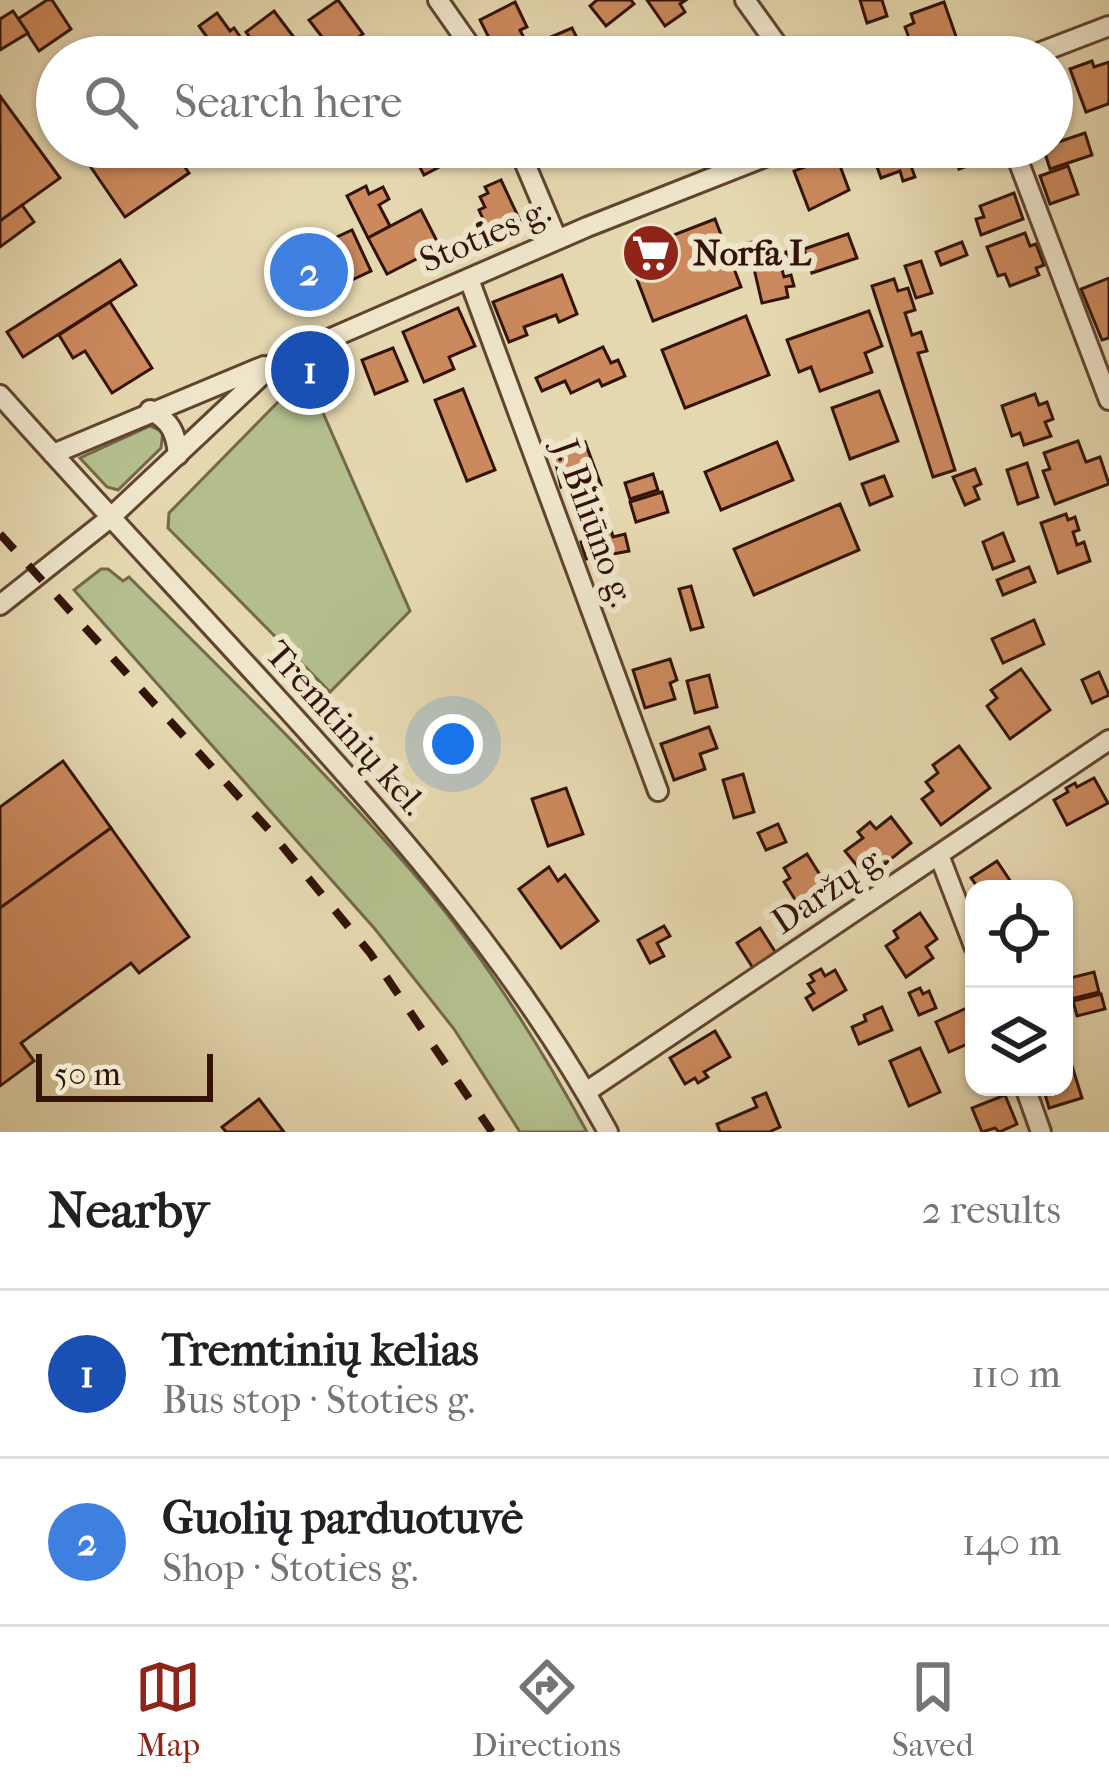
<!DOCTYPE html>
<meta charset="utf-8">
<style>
:root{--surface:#fff;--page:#f2f2f2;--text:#202124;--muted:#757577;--line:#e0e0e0;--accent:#8f2418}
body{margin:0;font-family:"IM FELL French Canon",serif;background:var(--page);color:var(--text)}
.controls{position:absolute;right:36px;bottom:36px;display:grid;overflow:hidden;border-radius:24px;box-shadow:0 3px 9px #0004}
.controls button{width:108px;height:108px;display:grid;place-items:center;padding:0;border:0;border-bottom:3px solid var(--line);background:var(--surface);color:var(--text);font:60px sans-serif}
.scale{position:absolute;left:36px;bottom:30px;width:177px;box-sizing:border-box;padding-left:12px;border:6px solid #331306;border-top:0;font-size:33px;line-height:42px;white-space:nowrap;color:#331306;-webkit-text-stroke:9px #eee5cb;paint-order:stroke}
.you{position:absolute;left:453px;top:744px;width:42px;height:42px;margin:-30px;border:9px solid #fff;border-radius:50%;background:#1a73e8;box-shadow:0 0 0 18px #1a73e833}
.badge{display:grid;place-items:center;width:78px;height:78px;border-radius:50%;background:var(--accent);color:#fff;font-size:39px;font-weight:700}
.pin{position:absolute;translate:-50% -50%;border:6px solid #fff;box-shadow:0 3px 12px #0006}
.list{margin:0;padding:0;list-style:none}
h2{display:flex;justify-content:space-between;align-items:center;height:156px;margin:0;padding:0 48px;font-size:51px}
h2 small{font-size:39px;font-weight:400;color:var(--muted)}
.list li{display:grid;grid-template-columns:78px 1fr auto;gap:36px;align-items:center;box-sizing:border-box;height:168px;padding:0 48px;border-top:3px solid var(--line)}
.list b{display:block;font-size:45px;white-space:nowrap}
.list p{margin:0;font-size:39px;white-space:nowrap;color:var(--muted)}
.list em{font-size:39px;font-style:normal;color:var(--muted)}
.icon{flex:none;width:66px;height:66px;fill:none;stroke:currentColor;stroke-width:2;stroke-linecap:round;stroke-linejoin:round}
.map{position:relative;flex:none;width:1109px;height:1132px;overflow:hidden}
.search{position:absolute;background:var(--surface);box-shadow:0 3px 9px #0004;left:36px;right:36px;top:36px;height:132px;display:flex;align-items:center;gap:30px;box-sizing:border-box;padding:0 42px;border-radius:66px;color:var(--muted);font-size:45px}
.sheet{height:492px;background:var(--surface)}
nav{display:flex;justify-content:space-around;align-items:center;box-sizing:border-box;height:168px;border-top:3px solid var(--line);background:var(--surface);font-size:33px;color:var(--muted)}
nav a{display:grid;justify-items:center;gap:6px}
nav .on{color:var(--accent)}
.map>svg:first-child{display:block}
.green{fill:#b3be8c;stroke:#736849;stroke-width:3}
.building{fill:#cb895d;stroke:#331306;stroke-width:3}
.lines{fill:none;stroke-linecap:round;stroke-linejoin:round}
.street-casing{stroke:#604430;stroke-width:24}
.street{stroke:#eee5cb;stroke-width:18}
.rail{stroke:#331306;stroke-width:8;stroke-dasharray:21 21;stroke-linecap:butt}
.labels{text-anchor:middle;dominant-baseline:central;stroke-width:12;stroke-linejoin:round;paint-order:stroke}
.street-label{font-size:36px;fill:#331306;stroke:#eee5cb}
.poi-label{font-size:36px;font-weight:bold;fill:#331306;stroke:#eee5cb;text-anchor:start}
</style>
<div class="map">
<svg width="1109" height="1132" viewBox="0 0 1109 1132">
<rect width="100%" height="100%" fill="#e5d7af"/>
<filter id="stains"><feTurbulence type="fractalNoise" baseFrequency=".00167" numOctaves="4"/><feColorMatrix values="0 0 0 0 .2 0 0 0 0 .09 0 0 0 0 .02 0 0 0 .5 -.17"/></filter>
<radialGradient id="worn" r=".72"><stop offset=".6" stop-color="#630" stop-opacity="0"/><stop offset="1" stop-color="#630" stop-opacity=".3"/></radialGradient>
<g class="green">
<path d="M309,381L410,611L330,692L168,528L169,513L280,400Z"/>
<path d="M150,426L163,432L161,448L118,490L107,487L80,458Z"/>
<path d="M101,569H108L123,581L129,577C228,676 329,774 420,881C485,957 539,1044 587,1132H520L454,1029L375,929L74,590Z"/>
</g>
<g class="building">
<path d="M47,0H52L71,29L39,51L18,19Z"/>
<path d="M338,0L363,34L335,54L309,20Z"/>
<path d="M597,0H631L634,4L606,26L590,6Z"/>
<path d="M647,0H686L680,4L685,12L665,26Z"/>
<path d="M860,0H882L887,16L867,23Z"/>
<path d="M515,2L527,27L520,30L525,40L497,54L480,20Z"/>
<path d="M944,2L959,45L916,57L905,27L914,23L911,14Z"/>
<path d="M13,11L28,33L0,50V19Z"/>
<path d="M274,11L302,48L289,57H264L246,32Z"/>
<path d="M217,13L230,31L234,28L254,57H214L207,48L212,44L199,26Z"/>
<path d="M572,28L577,38L566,42L570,51L556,57H528L525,48Z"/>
<path d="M1092,61L1094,67L1109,62V100L1108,104L1086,112L1070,69Z"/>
<path d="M0,96L60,178L0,221Z"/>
<path d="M1085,133L1092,155L1050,169L1043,147Z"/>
<path d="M77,147H116L126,162L148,147H171L189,173L125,217Z"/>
<path d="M414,147H458L462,155L424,175L410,149Z"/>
<path d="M870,147H924L929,159L911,166L915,177L903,181L900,171L881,178Z"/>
<path d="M932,147H980L968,152L972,164L959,169L954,157L938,163Z"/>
<path d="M836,155L849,190L809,210L794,171Z"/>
<path d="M1068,166L1078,194L1050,204L1040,176Z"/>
<path d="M501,180L524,229L495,243L493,238L484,242L476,225L484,221L479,210L485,207L480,197L488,193L485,187Z"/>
<path d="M366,186L369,194L383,187L389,199L379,205L390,226L368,238L347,196Z"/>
<path d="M1014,193L1023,219L981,235L976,219L984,217L980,206Z"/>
<path d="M22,205L34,222L0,247V221Z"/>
<path d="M421,210L440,247L387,274L368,238Z"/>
<path d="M715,219L741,287L653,321L627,253Z"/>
<path d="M352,230L371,271L315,297L296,256Z"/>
<path d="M1025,233L1030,246L1036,244L1044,265L1036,268L1039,275L1010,286L1005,274L998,276L987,247Z"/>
<path d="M848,234L857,258L812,273L804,249Z"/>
<path d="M773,237L777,254L786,252L789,264L781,266L784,277L791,275L794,286L786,287L788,297L762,303L748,243Z"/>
<path d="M962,242L967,255L941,265L936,252Z"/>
<path d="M120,260L136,285L23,357L7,332Z"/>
<path d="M921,261L932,293L916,298L905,266Z"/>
<path d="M562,275L577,314L559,322L556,315L524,327L527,335L509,342L493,302Z"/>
<path d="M1109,278V338L1102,340L1081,289Z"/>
<path d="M894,279L898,291L908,288L915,310L905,313L912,335L921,332L927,351L918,353L955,470L933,477L872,286Z"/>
<path d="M110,302L152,368L112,393L85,351L73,358L59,335Z"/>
<path d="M458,308L475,346L449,357L454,369L424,382L403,332Z"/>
<path d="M869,311L882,346L865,353L872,372L820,391L811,367L799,372L787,340Z"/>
<path d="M746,316L769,375L685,408L662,350Z"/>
<path d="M603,347L611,363L618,360L625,376L602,386L599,380L571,393L565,381L542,391L536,378Z"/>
<path d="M393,348L407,381L375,394L362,360Z"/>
<path d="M463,389L495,470L467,481L435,400Z"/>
<path d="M879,391L898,441L850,459L832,408Z"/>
<path d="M1035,394L1039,405L1047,402L1053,419L1045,422L1051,436L1024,445L1020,433L1012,436L1002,406Z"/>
<path d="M1078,441L1086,462L1100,457L1109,484L1055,504L1043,471L1050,469L1044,453Z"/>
<path d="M585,442L601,485L571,496L567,484L561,487L554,454Z"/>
<path d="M777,442L793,480L721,510L705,472Z"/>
<path d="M1027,463L1038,497L1018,504L1007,470Z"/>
<path d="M975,469L981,484L974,487L979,499L965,505L953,477Z"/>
<path d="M653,474L658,490L630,499L625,483Z"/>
<path d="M884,476L892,496L870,505L862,484Z"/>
<path d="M662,492L668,512L636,522L630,502Z"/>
<path d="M840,504L859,550L754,595L734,549Z"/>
<path d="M1066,514L1068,520L1075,517L1079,530L1073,532L1077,545L1084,542L1090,561L1058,573L1041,523Z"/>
<path d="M609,523L613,537L625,534L629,551L586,559L581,542L588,540L585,530Z"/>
<path d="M1003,533L1014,561L993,569L983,542Z"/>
<path d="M1029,567L1035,582L1003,595L997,580Z"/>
<path d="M691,586L703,627L691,630L679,589Z"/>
<path d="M1034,620L1044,644L1003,663L992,639Z"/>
<path d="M670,659L677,680L670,683L675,699L645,708L633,670Z"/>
<path d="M1021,669L1050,710L1010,739L987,706L997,698L991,690Z"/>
<path d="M1099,672L1109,695L1092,703L1082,680Z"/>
<path d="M709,675L717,707L695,713L687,681Z"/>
<path d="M709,727L717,748L700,754L705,769L674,780L661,744Z"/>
<path d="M959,746L990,788L941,825L922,799L933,791L926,782L938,773L933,765Z"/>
<path d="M63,761L111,828L0,908V807Z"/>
<path d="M743,774L754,812L734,818L723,780Z"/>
<path d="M1094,778L1108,803L1067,825L1054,800L1068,792L1066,788L1075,783L1077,787Z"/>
<path d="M566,788L583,834L548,846L532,799Z"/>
<path d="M891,817L911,843L867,878L845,851L863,838L858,832L870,822L876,829Z"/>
<path d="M778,824L786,842L766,850L758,833Z"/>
<path d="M111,828L189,937L139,973L131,963L21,1043L34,1061L0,1086V908Z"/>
<path d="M807,854L835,899L799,922L789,905L796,901L784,882L790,878L784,868Z"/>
<path d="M997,861L1015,888L979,889L971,878Z"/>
<path d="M549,867L558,881L565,875L598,921L561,948L519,889Z"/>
<path d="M920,913L937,939L926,947L933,958L906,977L886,946L898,938L894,931Z"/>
<path d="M664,926L670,936L657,943L664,956L650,963L638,940Z"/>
<path d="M760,928L776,953L753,968L737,943Z"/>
<path d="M821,969L825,976L835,970L846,990L813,1010L806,998L814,993L808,984L814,981L810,975Z"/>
<path d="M1094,972L1099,992L1071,999L1066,979Z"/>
<path d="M920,988L923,994L929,991L936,1008L919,1015L909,993Z"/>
<path d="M1101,994L1105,1009L1077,1016L1073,1001Z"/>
<path d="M882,1007L892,1030L859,1044L852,1027L866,1021L864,1015Z"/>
<path d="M969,1007L974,1019V1041L949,1052L936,1022Z"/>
<path d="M715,1031L730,1057L704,1072L708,1077L698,1083L695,1078L685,1084L670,1058Z"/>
<path d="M920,1048L940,1092L909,1106L890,1061Z"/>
<path d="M1072,1066L1082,1098L1049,1108L1043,1087H1064V1068Z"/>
<path d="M766,1093L780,1127L769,1132H720L717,1124L757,1107L753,1098Z"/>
<path d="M1005,1095L1017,1124L999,1132L995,1128L982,1132L972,1108Z"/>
<path d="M259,1099L284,1132H226L222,1127Z"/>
</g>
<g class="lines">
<g class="street-casing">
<g id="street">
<path d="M438,0L478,57"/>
<path d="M745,0L786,57"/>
<path d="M1028,57L1109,26"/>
<path d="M518,147L557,239"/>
<path d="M1013,147L1109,400"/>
<path d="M469,279L658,791"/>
<path d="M0,395C91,497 185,597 277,698C400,833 520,970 608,1132"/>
<path d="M150,410C171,421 176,433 178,455"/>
<path d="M53,454L264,366"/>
<path d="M0,605L110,518L276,362L587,227L790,147"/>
<path d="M939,855L974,946"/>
<path d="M1025,1087L1041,1132"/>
<path d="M586,1092L1109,740"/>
</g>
</g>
<use href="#street" class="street"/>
<path class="rail" d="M0,534L269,830L370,953L492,1132"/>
</g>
<defs>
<g id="supermarket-disc" transform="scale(3)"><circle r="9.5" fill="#8f2418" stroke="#eee5cb"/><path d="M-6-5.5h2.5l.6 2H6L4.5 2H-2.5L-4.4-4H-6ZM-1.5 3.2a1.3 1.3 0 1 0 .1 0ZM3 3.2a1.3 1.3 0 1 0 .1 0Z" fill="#fff"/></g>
</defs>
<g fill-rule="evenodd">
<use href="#supermarket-disc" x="651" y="253"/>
</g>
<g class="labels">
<g class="street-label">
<text transform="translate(485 235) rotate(-23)">Stoties g.</text>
<text transform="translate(594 523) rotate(70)">J. Biliūno g.</text>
<text transform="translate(346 728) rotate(48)">Tremtinių kel.</text>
<text transform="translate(829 889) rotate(-34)">Daržų g.</text>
</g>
<g class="poi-label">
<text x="693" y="253">Norfa L</text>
</g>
</g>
<rect width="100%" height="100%" filter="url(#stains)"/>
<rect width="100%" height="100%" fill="url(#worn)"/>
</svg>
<div class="controls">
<button><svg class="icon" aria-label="locate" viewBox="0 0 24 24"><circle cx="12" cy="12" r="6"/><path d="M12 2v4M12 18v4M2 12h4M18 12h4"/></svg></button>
<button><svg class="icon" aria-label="layers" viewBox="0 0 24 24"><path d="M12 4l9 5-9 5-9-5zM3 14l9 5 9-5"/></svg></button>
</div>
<div class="scale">50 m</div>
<div class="you"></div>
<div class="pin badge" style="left:310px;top:370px;background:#1a4fb4">1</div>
<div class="pin badge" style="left:309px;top:272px;background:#3f7fe0">2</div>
<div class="search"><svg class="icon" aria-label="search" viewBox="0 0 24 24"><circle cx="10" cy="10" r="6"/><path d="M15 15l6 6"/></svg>Search here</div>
</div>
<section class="sheet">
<h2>Nearby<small>2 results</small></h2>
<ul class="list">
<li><span class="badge" style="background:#1a4fb4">1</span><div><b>Tremtinių kelias</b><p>Bus stop · Stoties g.</p></div><em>110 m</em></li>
<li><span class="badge" style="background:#3f7fe0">2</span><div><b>Guolių parduotuvė</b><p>Shop · Stoties g.</p></div><em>140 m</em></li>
</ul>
</section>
<nav>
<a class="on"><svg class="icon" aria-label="map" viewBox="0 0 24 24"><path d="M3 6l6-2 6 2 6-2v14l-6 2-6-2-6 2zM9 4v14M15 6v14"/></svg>Map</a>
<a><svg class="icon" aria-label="directions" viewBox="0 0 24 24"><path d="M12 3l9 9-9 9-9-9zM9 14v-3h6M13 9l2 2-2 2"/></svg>Directions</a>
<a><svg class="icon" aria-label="saved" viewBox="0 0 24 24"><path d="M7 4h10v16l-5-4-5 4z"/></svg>Saved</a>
</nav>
